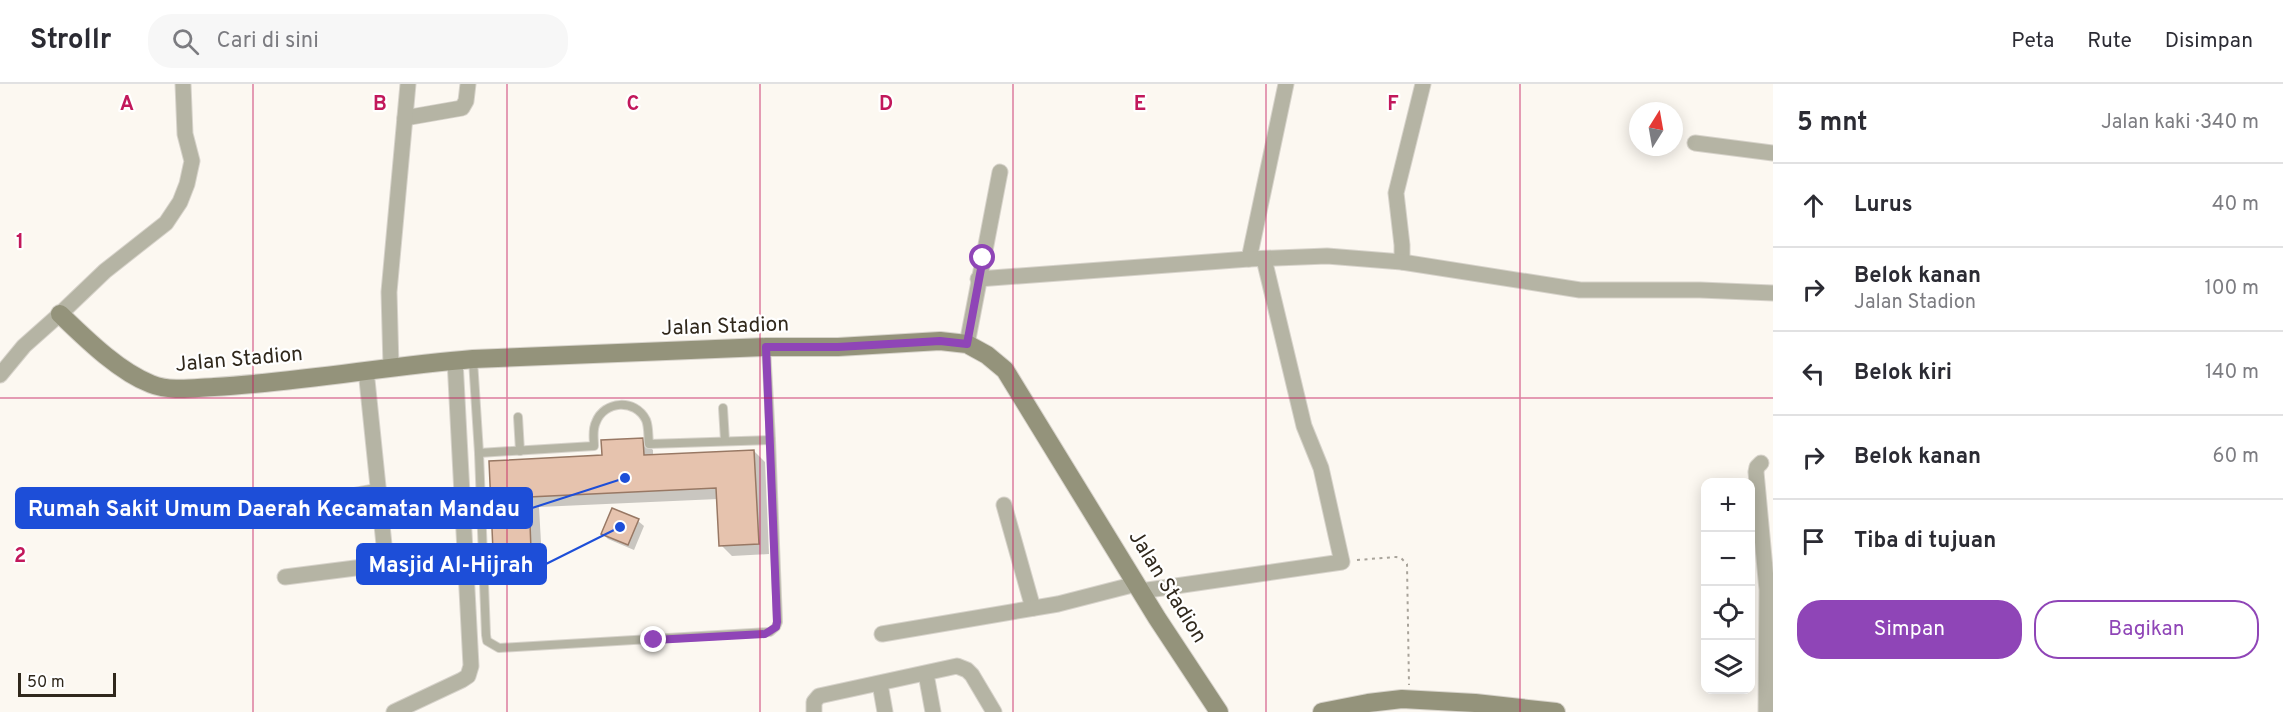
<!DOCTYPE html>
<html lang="id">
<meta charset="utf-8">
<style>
:root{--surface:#fff;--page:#f7f7f7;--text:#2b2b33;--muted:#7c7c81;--line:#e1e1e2;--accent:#8f45b7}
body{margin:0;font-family:Overpass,sans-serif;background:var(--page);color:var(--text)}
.controls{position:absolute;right:18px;bottom:18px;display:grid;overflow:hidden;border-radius:12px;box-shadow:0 3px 15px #0003}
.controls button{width:54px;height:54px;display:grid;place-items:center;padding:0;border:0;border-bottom:2px solid var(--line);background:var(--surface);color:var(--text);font:30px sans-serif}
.compass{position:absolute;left:1629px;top:18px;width:54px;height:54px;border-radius:50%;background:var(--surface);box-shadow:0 3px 15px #0003;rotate:11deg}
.scale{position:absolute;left:18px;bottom:15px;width:98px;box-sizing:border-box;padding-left:6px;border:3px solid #30281c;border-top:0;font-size:16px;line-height:21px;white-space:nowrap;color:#30281c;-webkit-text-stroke:4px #fff;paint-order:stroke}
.stop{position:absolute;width:18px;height:18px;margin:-14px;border:4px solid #8f45b7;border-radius:50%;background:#fff}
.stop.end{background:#8f45b7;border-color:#fff;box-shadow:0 2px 6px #0008}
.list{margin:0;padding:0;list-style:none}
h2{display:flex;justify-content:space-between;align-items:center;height:78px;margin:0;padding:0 24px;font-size:26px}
h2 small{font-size:20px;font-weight:400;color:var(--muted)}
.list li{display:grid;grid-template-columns:39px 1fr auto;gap:18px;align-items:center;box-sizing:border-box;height:84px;padding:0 24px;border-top:2px solid var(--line)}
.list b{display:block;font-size:22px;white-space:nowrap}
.list p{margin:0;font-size:20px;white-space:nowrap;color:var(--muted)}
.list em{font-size:20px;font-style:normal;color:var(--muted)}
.actions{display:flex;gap:12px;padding:18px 24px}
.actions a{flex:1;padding:14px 0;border:2px solid var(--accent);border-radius:24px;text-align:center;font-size:21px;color:var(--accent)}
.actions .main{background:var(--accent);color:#fff}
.icon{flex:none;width:33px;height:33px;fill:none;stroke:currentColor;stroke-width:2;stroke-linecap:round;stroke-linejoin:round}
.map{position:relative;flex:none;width:1773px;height:628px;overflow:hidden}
header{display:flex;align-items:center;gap:36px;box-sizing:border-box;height:84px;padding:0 30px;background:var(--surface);border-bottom:2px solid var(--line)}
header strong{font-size:28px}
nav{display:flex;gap:33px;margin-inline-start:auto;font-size:21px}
.search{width:420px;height:54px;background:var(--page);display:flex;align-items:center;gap:15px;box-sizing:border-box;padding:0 21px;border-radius:24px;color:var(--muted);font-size:22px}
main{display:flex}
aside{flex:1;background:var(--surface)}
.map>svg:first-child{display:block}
.shadow{fill:#0003}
.building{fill:#e6c3ae;stroke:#987864;stroke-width:1.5}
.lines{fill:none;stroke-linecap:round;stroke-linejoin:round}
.lane-casing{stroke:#d7d3cb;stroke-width:10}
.street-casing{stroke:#d7d3cb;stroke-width:17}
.secondary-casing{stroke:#d7d3cb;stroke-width:20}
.path{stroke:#a8a39a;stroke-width:2;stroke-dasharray:3 4.5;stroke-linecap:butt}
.lane{stroke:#b5b4a4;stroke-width:8}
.street{stroke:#b5b4a4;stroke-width:15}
.secondary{stroke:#94937b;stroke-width:18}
.route{stroke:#8f45b7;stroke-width:8}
.grid{fill:none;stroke:#c2185b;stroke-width:1.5;stroke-opacity:0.55}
.labels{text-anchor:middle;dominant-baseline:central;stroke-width:4.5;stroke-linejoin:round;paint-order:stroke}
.street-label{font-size:21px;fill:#30281c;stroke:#fff}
.grid-label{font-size:20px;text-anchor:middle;font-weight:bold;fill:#c2185b;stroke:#fff;stroke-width:4.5;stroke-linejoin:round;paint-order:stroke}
.leader{fill:none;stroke:#1d4ed8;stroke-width:2}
.callout-dot{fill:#1d4ed8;stroke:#fff;stroke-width:2}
.callout{fill:#1d4ed8;stroke:#1d4ed8;stroke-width:2}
.callout-label{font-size:22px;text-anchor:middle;font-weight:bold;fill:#fff}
</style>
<header>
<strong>Strollr</strong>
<div class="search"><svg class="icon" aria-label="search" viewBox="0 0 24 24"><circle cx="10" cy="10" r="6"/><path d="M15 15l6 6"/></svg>Cari di sini</div>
<nav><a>Peta</a><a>Rute</a><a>Disimpan</a></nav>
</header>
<main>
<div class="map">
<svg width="1773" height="628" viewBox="0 0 1773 628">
<rect width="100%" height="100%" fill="#fcf8f1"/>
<g class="shadow">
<path d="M642,355L653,366V372L754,367L765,378L769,470L732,472L721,461L718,415L539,423L542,476L506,478L495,467L490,378L603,373Z"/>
<path d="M638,437L644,442L634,466L608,455L603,450Z"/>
</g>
<g class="building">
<path d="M643,354L644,371L754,366L759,460L719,462L716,404L529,413L531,466L493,467L489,377L602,371L601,356Z"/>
<path d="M612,424L639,435L628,461L601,450Z"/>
</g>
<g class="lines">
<g class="lane-casing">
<g id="lane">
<path d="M473,276L479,369L594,362C594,354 592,346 596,338C604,317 635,314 646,336C649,343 648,353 649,360L771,356L766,263"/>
<path d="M723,324L725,357"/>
<path d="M518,333L520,367"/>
<path d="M479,369L486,551L487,557L499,564L770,548L776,543L778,538L771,356"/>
</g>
</g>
<g class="street-casing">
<g id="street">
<path d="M405,34L462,24L466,17L468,0"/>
<path d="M1695,59L1773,69"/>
<path d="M1249,175L1286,0"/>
<path d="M1402,178V161L1396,109L1423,0"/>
<path d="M978,195L1249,175L1327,172L1402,178L1580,206H1700L1773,209"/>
<path d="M967,260L1000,88"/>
<path d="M391,283L389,208L408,0"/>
<path d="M366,286L386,480"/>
<path d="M0,291L24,262L60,230L105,187L166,139L180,118L187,100L192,77L185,50L183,0"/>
<path d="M1761,379L1757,383L1756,388L1767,506L1766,628"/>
<path d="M1004,421L1033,524"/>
<path d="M273,426L379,407"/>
<path d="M285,493L465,470"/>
<path d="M1141,507L1342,478L1321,384L1304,342L1264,175"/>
<path d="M882,550L1058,520L1136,500"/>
<path d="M926,590L933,628"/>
<path d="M880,600L885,628"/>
<path d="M394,628L462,596L468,592L471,582L455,276"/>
<path d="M814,628V618L819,612L957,582L967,586L972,591L994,628"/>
</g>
</g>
<g class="secondary-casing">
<g id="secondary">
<path d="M60,230C85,254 118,287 151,300C171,308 193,304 214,303C301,298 387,282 473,275L766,263H838L940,257L967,260L987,271L1005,286L1157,534L1219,628"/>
<path d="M1322,628L1368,619L1402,615L1475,619L1556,628"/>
</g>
</g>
<path class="path" d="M1357,476L1396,473L1401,474L1407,480L1409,601"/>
<use href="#lane" class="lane"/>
<use href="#street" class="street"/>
<use href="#secondary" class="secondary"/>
</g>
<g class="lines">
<path class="route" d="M654,556L765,550L776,543L777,538L766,263H838L940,257L967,260L983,174"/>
</g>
<path class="grid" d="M253,0V628M507,0V628M760,0V628M1013,0V628M1266,0V628M1520,0V628M0,314H1773"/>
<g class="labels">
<g class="street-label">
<text transform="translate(725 243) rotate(-2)">Jalan Stadion</text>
<text transform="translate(239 276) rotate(-5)">Jalan Stadion</text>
<text transform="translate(1167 503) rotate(58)">Jalan Stadion</text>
</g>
</g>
<g class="grid-label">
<text x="127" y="26">A</text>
<text x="380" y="26">B</text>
<text x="633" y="26">C</text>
<text x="886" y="26">D</text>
<text x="1140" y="26">E</text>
<text x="1393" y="26">F</text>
<text x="20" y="164">1</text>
<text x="20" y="478">2</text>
</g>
<path class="leader" d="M625 394L532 424M620 443L546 480"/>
<g class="callout-dot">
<circle cx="625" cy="394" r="6"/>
<circle cx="620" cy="443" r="6"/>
</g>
<g class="callout">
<rect x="16" y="404" width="516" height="40" rx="6"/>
<rect x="357" y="460" width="189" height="40" rx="6"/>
</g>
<g class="callout-label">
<text x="274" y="432">Rumah Sakit Umum Daerah Kecamatan Mandau</text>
<text x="451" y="488">Masjid Al-Hijrah</text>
</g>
</svg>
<div class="controls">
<button>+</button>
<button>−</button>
<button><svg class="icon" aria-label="locate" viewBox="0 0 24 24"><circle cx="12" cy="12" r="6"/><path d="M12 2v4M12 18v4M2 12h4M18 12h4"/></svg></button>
<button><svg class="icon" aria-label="layers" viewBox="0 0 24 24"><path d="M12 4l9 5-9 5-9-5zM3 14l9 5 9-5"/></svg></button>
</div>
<svg class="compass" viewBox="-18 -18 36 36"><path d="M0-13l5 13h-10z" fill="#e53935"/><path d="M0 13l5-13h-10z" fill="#7c7c81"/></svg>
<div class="scale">50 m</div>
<div class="stop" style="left:983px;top:174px"></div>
<div class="stop end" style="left:654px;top:556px"></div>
</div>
<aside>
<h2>5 mnt<small>Jalan kaki · 340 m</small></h2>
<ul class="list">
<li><svg class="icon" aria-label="ahead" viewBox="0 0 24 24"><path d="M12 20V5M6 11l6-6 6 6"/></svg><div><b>Lurus</b></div><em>40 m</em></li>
<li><svg class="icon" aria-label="right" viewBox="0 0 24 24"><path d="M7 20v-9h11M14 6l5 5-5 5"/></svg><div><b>Belok kanan</b><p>Jalan Stadion</p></div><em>100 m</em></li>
<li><svg class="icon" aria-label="left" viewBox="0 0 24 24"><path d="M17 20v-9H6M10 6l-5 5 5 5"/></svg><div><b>Belok kiri</b></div><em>140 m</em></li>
<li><svg class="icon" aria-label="right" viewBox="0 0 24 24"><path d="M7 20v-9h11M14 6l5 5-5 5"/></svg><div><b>Belok kanan</b></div><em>60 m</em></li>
<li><svg class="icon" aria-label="arrive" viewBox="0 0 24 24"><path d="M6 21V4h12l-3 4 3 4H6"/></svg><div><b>Tiba di tujuan</b></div></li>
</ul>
<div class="actions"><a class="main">Simpan</a><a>Bagikan</a></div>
</aside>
</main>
